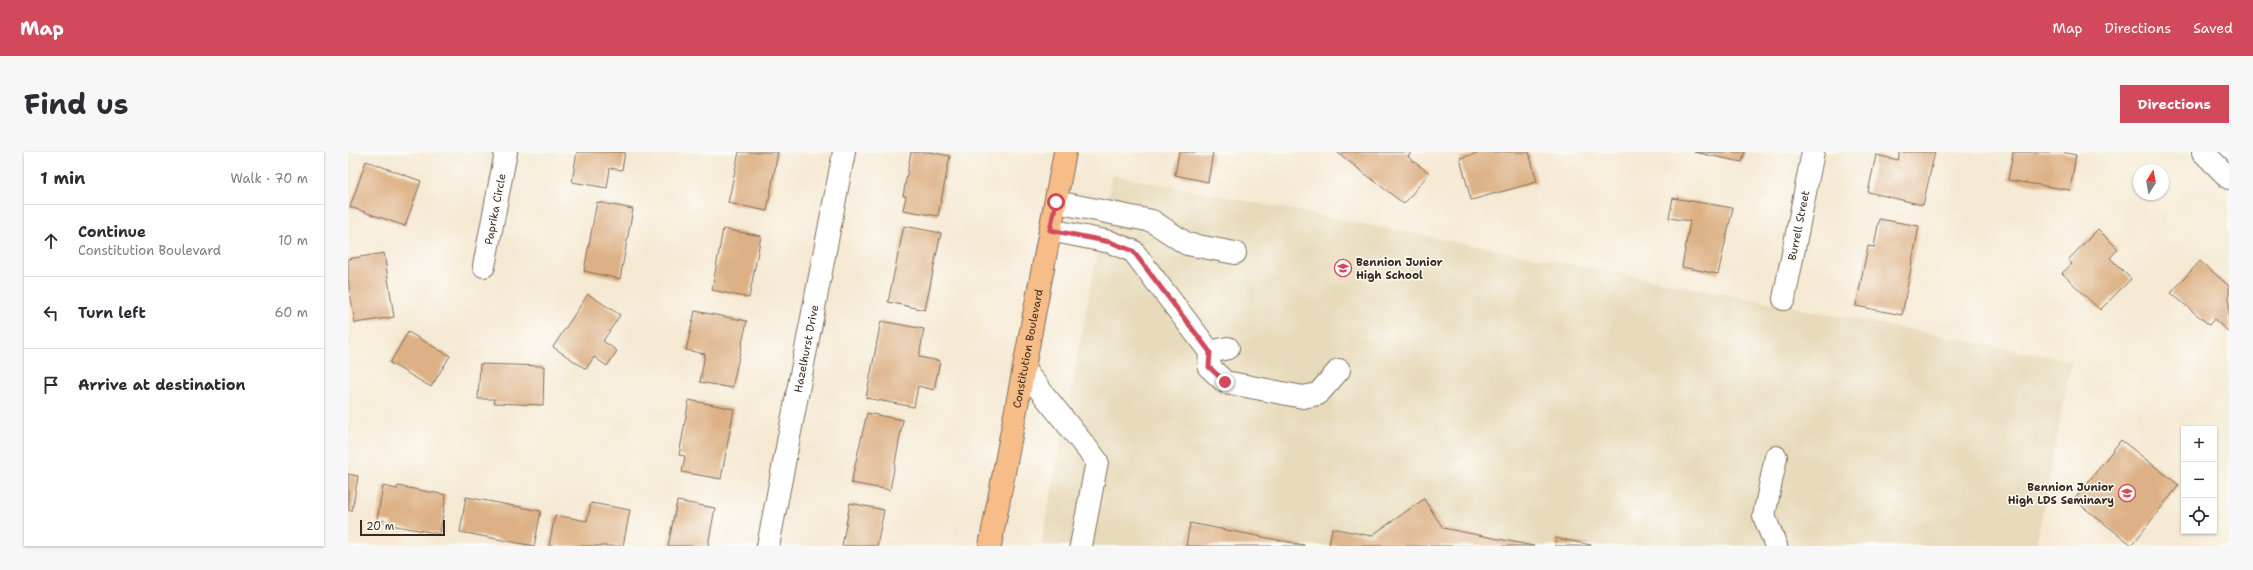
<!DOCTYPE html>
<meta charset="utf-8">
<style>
:root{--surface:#fff;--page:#f7f7f7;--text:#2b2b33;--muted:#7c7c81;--line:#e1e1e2;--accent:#d1495b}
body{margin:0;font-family:"Shantell Sans",sans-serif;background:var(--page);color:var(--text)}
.controls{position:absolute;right:12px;bottom:12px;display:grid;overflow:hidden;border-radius:0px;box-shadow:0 1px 3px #0004}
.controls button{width:36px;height:36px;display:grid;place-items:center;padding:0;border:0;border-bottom:1px solid var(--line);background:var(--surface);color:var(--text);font:20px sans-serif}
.compass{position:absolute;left:1785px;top:12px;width:36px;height:36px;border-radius:50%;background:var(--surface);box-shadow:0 1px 3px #0004;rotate:11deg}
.scale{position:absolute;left:12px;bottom:10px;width:85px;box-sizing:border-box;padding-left:4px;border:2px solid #3b2a1e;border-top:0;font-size:11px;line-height:14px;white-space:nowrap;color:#3b2a1e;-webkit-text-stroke:3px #fdfcf7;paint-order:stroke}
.stop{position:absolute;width:12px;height:12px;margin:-9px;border:3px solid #d1495b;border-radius:50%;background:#fff}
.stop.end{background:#d1495b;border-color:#fff;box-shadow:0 1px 4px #0008}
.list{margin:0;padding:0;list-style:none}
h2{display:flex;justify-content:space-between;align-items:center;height:52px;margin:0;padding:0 16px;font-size:17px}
h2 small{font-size:13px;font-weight:400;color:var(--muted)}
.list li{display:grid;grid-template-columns:26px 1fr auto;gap:12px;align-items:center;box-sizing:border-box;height:72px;padding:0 16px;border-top:1px solid var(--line)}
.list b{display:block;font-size:15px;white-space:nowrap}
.list p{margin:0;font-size:13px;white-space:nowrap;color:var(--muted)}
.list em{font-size:13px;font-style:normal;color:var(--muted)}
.icon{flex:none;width:22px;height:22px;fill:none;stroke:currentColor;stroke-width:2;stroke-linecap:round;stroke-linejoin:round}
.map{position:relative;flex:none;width:1881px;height:394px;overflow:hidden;border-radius:0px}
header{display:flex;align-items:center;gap:24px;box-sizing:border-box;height:56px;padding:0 20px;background:var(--accent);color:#fff}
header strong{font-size:19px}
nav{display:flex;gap:22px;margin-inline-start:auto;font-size:14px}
.intro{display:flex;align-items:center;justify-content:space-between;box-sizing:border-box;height:96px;padding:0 24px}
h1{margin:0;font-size:28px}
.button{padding:10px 18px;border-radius:0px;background:var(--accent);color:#fff;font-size:14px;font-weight:700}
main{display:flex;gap:24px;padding:0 24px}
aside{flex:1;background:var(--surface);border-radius:0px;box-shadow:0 1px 3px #0004}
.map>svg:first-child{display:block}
.built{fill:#e7daba}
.building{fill:#ddb185}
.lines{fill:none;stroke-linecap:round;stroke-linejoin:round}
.minor-casing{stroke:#7c6d5d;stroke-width:24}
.major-casing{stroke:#7c6d5d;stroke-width:24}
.minor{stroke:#fff;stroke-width:22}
.major{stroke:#f7bd88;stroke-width:22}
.route{stroke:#d1495b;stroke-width:5}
.labels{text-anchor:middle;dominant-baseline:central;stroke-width:3;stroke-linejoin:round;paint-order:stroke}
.street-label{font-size:11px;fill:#3b2a1e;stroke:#fdfcf7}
.poi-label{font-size:11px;font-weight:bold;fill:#3b2a1e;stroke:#fdfcf7;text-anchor:start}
</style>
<header>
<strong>Map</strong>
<nav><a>Map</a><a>Directions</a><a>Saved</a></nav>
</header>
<div class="intro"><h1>Find us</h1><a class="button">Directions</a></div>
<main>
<aside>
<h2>1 min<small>Walk · 70 m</small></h2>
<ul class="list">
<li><svg class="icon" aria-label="ahead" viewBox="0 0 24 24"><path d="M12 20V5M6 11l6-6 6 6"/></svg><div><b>Continue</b><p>Constitution Boulevard</p></div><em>10 m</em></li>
<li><svg class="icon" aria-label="left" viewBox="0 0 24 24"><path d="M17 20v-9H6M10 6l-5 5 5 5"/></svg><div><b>Turn left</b></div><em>60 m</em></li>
<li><svg class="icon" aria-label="arrive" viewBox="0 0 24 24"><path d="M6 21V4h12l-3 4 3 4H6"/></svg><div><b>Arrive at destination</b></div></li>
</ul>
</aside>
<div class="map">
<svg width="1881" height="394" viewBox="0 0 1881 394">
<rect width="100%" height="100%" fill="#fdfcf7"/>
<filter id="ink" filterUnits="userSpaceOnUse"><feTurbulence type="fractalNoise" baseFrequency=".025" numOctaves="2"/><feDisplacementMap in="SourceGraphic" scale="8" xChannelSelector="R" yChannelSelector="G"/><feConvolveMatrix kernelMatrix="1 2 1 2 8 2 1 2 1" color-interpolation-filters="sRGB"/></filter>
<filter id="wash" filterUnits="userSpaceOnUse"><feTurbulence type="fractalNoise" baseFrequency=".012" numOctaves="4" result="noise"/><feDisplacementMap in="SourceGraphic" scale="16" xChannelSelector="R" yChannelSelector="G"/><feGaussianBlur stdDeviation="0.9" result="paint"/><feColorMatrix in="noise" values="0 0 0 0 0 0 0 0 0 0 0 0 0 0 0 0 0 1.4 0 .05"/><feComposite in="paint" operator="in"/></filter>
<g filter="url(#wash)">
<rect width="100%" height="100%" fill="#f5e9d3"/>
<path class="built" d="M764,23L1723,209L1688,394H693Z"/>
<g id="blocks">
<g class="building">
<path d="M229,0H277L274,18L262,16L259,36L224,30Z"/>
<path d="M391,0H430L419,59L380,51Z"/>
<path d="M563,0H581L602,4L590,64L555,58L558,44H555Z"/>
<path d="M831,0H865L860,30L827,23Z"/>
<path d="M989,0H1063L1060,5L1081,21L1056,52Z"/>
<path d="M1133,0H1181L1189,30L1123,48L1112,6Z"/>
<path d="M1346,0H1397L1394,10Z"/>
<path d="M1552,0H1587L1575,53L1520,40L1528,3L1550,8Z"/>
<path d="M1665,0H1714L1728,3L1722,38L1660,28Z"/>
<path d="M18,9L73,29L57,74L2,55Z"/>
<path d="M1325,46L1385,56L1370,122L1334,115L1342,69L1321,66Z"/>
<path d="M249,50L285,57L272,127L236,119Z"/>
<path d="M1531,67L1571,74L1554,163L1508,154L1520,94L1526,95Z"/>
<path d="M556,74L593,81L577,158L540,150Z"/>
<path d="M375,77L413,84L401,146L364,138Z"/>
<path d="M1750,77L1770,97L1762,106L1783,127L1752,158L1714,121L1724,112L1720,108Z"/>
<path d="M36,101L46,165L7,171L0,126V107Z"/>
<path d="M1852,109L1881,134V180L1866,167L1861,173L1823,141Z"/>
<path d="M240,142L272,163L255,189L269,199L259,214L246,205L238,217L205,195Z"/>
<path d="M347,159L399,169L384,236L352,230L357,202L338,198Z"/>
<path d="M533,169L576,177L571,205L592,209L586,238L570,234L566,255L518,246Z"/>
<path d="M60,180L102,204L83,235L42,211Z"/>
<path d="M132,212L196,214L195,253L146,251V247H130Z"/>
<path d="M341,248L386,257L373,327L334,320L337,304L331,303Z"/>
<path d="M519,261L555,268L542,338L503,331Z"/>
<path d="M1773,288L1831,333L1784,393L1726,348Z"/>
<path d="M0,322L10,324L4,359L0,358Z"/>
<path d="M35,334L49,337L50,334L98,343L92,382L43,373L44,370L29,368Z"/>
<path d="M118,345L193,359L186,394L112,380Z"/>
<path d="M1076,347L1095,376L1186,394H981L984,376L1023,384Z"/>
<path d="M329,349L367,356L360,394H320Z"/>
<path d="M243,351L282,358L275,394H201L207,363L239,369Z"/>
<path d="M502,351L536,358L529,394H494Z"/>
<path d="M842,371L956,393V394H838Z"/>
<path d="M1208,386L1243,393V394H1207Z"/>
</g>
</g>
</g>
<g filter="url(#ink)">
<use href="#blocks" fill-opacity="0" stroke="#7c6d5d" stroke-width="1"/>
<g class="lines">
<g class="minor-casing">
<g id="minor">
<path d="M1855,0L1881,26"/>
<path d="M708,50L804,69L839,92L887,101"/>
<path d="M702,78L762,90L785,99L862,200L880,196"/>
<path id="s1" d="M136,114L158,0"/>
<path id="s2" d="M1436,147L1465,0"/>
<path d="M862,200L861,215L877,230L955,245L970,242L991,218"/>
<path d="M676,218L749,309L733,394"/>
<path d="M1428,305L1416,364L1428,394"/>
<path id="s3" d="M420,394L496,0"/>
</g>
</g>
<g class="major-casing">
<g id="major">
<path id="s4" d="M642,394L717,0"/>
</g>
</g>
<use href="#minor" class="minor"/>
<use href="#major" class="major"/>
</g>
</g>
<g class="lines" filter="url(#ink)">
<path class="route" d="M708,50L702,78L762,90L785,99L862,200L861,215L877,230"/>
</g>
<defs>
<g id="school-ring" transform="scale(0.9)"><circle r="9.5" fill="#fdfcf7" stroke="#d1495b" stroke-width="1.5"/><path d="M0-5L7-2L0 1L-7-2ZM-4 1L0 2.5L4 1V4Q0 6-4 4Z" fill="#d1495b"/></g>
</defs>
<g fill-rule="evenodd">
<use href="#school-ring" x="995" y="116"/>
<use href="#school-ring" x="1779" y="341"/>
</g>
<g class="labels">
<g class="street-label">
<text stroke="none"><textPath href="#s1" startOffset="58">Paprika Circle</textPath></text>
<text stroke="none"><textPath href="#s2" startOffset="75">Burrell Street</textPath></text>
<text stroke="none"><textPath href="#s3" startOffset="201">Hazelhurst Drive</textPath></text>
<text stroke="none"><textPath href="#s4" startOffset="201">Constitution Boulevard</textPath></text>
</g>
<g class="poi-label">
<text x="1008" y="110">Bennion Junior<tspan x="1008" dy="13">High School</tspan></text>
<text x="1766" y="335" text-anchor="end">Bennion Junior<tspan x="1766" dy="13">High LDS Seminary</tspan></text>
</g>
</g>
</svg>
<div class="controls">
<button>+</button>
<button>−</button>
<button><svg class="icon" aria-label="locate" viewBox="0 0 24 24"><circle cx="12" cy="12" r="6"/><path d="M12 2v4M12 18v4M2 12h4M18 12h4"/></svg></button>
</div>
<svg class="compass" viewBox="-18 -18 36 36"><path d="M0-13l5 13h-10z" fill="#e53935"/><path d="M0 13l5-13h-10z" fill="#7c7c81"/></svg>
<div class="scale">20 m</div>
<div class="stop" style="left:708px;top:50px"></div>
<div class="stop end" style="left:877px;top:230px"></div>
</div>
</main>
